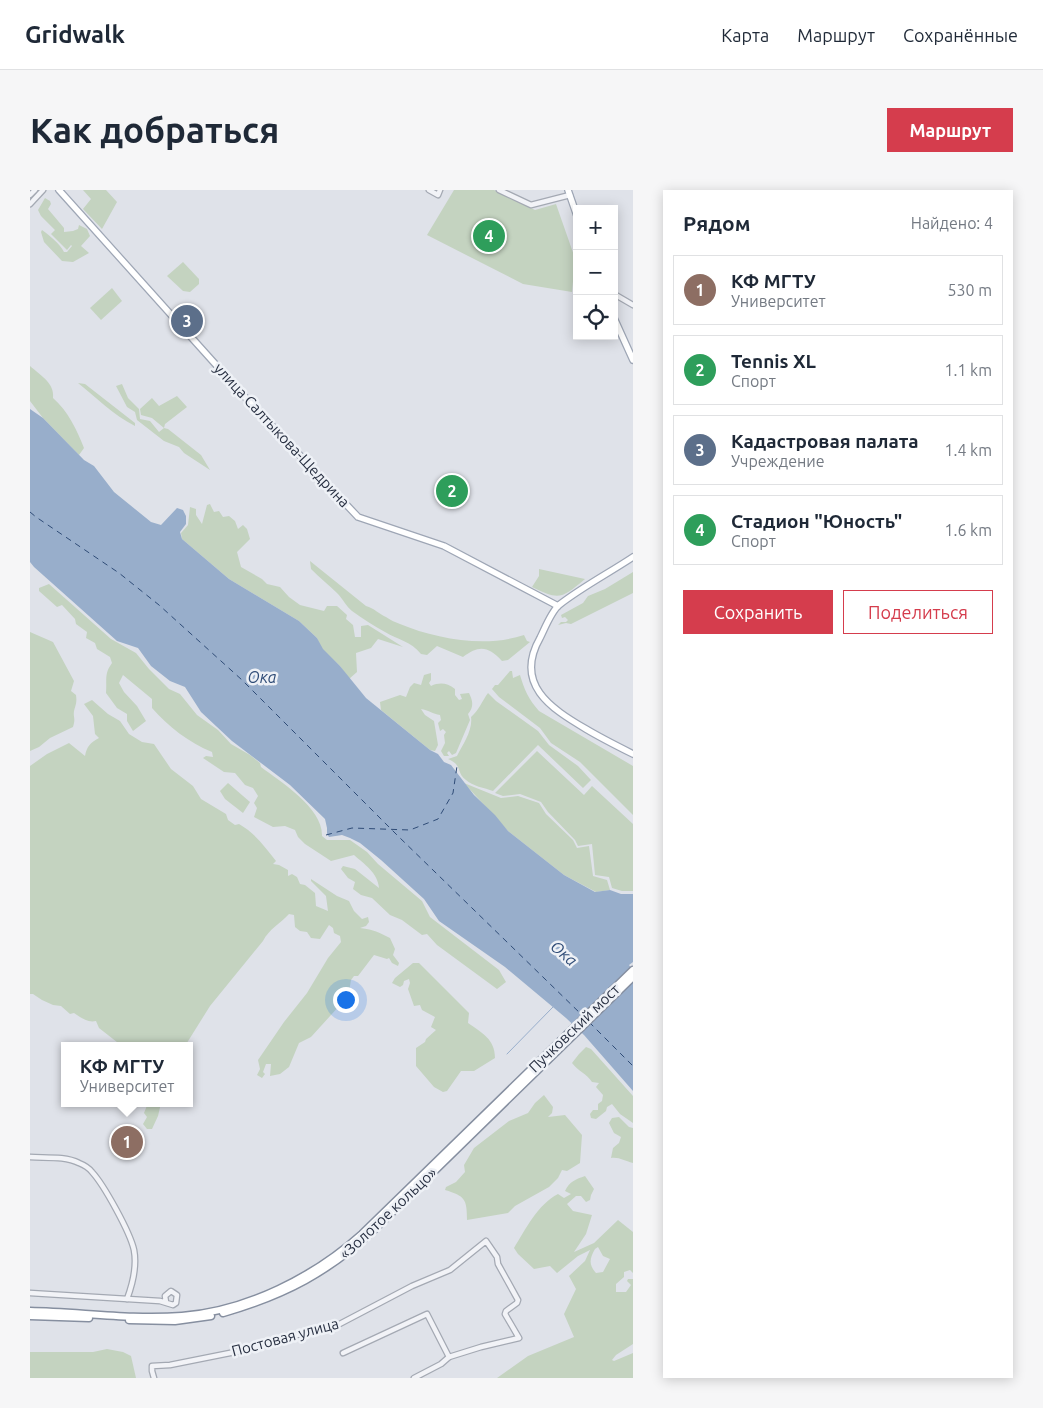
<!DOCTYPE html>
<html lang="ru">
<meta charset="utf-8">
<style>
:root{--surface:#fff;--page:#f6f6f7;--text:#1f2937;--muted:#747a83;--line:#e0e1e3;--accent:#d53d4d}
body{margin:0;font-family:Ubuntu,sans-serif;background:var(--page);color:var(--text)}
.controls{position:absolute;right:15px;top:15px;display:grid;overflow:hidden;border-radius:0px;box-shadow:0 2px 12px #0003}
.controls button{width:45px;height:45px;display:grid;place-items:center;padding:0;border:0;border-bottom:1px solid var(--line);background:var(--surface);color:var(--text);font:25px sans-serif}
.you{position:absolute;left:315px;top:809px;width:18px;height:18px;margin:-12px;border:4px solid #fff;border-radius:50%;background:#1a73e8;box-shadow:0 0 0 8px #1a73e833}
.badge{display:grid;place-items:center;width:32px;height:32px;border-radius:50%;background:var(--accent);color:#fff;font-size:16px;font-weight:700}
.pin{position:absolute;translate:-50% -50%;border:2px solid #fff;box-shadow:0 1px 5px #0006}
.popup{position:absolute;left:31px;top:852px;width:132px;height:65px;box-sizing:border-box;display:grid;place-content:center;border-radius:0px;background:var(--surface);filter:drop-shadow(0 1px 4px #0005);font-size:16px;white-space:nowrap;color:var(--muted)}
.popup b{font-size:19px;color:var(--text)}
.popup::after{content:'';position:absolute;left:50%;top:100%;margin-left:-10px;border:10px solid transparent;border-top-color:var(--surface)}
.list{margin:0;padding:0;list-style:none}
h2{display:flex;justify-content:space-between;align-items:center;height:65px;margin:0;padding:0 20px;font-size:21px}
h2 small{font-size:16px;font-weight:400;color:var(--muted)}
.list li{display:grid;grid-template-columns:32px 1fr auto;gap:15px;align-items:center;box-sizing:border-box;height:70px;margin:0 10px 10px;padding:0 10px;border:1px solid var(--line);border-radius:0px}
.list b{display:block;font-size:19px;white-space:nowrap}
.list p{margin:0;font-size:16px;white-space:nowrap;color:var(--muted)}
.list em{font-size:16px;font-style:normal;color:var(--muted)}
.actions{display:flex;gap:10px;padding:15px 20px}
.actions a{flex:1;padding:11px 0;border:1px solid var(--accent);border-radius:0px;text-align:center;font-size:18px;color:var(--accent)}
.actions .main{background:var(--accent);color:#fff}
.icon{flex:none;width:28px;height:28px;fill:none;stroke:currentColor;stroke-width:2;stroke-linecap:round;stroke-linejoin:round}
.map{position:relative;flex:none;width:603px;height:1188px;overflow:hidden;border-radius:0px}
header{display:flex;align-items:center;gap:30px;box-sizing:border-box;height:70px;padding:0 25px;background:var(--surface);border-bottom:1px solid var(--line)}
header strong{font-size:24px}
nav{display:flex;gap:28px;margin-inline-start:auto;font-size:18px}
.intro{display:flex;align-items:center;justify-content:space-between;box-sizing:border-box;height:120px;padding:0 30px}
h1{margin:0;font-size:35px}
.button{padding:12px 22px;border-radius:0px;background:var(--accent);color:#fff;font-size:18px;font-weight:700}
main{display:flex;gap:30px;padding:0 30px}
aside{flex:1;background:var(--surface);border-radius:0px;box-shadow:0 2px 12px #0003}
.map>svg:first-child{display:block}
.green{fill:#c4d3c0;fill-rule:evenodd}
.water{fill:#98aecb}
.lines{fill:none;stroke-linecap:round;stroke-linejoin:round}
.stream{stroke:#98aecb;stroke-width:1}
.ferry{stroke:#2f4c77;stroke-width:1;stroke-dasharray:6 5;stroke-linecap:butt}
.minor-casing{stroke:#a4a9b3;stroke-width:7}
.major-casing{stroke:#9ea6b5;stroke-width:8}
.highway-casing{stroke:#868fa0;stroke-width:9}
.minor{stroke:#f2f3f7;stroke-width:4.5}
.major{stroke:#fff;stroke-width:5.5}
.highway{stroke:#fff;stroke-width:6}
.labels{text-anchor:middle;dominant-baseline:central;stroke-width:5;stroke-linejoin:round;paint-order:stroke}
.street-label{font-size:15px;fill:#272f41;stroke:#eef1f6}
.water-label{font-size:16px;font-style:italic;fill:#2f4c77;stroke:#eef1f6}
</style>
<header>
<strong>Gridwalk</strong>
<nav><a>Карта</a><a>Маршрут</a><a>Сохранённые</a></nav>
</header>
<div class="intro"><h1>Как добраться</h1><a class="button">Маршрут</a></div>
<main>
<div class="map">
<svg width="603" height="1188" viewBox="0 0 603 1188">
<rect width="100%" height="100%" fill="#dfe2e9"/>
<g class="green">
<path d="M53,0H76L87,12L72,39L53,19L61,9Z"/>
<path d="M424,0H464L505,20L526,14L547,74V89L543,91L542,102L493,94L397,45Z"/>
<path d="M15,8L20,11L21,14L18,19L34,38V42L43,41L48,39L49,35L57,39L60,46L51,56L59,63L43,72L32,71L14,52L11,42L12,40C20,46 30,54 34,62H37L42,56L41,55L37,60L21,44L25,40L11,26L8,20Z"/>
<path d="M153,72L169,89V94L160,102L153,101L137,86Z"/>
<path d="M82,98L92,111L71,130L60,118Z"/>
<path d="M0,176C10,185 25,193 23,208C38,221 47,240 54,258L49,265L13,228L0,211Z"/>
<path d="M48,193L55,194L105,233V236C83,225 67,208 48,193Z"/>
<path d="M92,194L98,208L109,219L110,229L120,231L129,242L134,238L122,228L111,225L110,219L122,208L129,216L147,206L157,217L135,234L134,238L138,239L171,265L180,280L154,263L149,257L134,251L107,230L105,222L97,217L86,196Z"/>
<path d="M180,314L184,322L189,321L193,327L199,326L205,331L208,339L213,335L217,339L220,349L207,362L211,377L232,389L237,394L250,397L259,407L270,415L294,421L297,416H307L317,425L316,429L323,435L325,447H331V436L338,435L373,457L348,449L341,458L326,463L327,482L319,489L310,476L292,459L287,448L269,431L199,389L152,349L151,343L158,335L160,317L166,319V325L172,334L177,315Z"/>
<path d="M280,371L336,416C344,418 349,424 356,427C360,430 365,432 370,434C406,449 456,458 494,445L497,451L500,452L478,470L472,471C458,456 449,455 433,467L407,456L397,465L391,464C381,451 368,450 355,442C344,436 332,428 322,421C316,416 313,409 307,403C299,395 290,388 281,379Z"/>
<path d="M509,379L555,389C532,408 530,411 502,397L509,386Z"/>
<path d="M603,382V403L541,434L536,433L528,435L531,432H536L538,430L535,427L532,428L531,425L553,413L558,406L575,399Z"/>
<path d="M19,394L81,449L106,463L119,479L139,499L150,504L167,525L188,540L201,554L220,565L230,573L231,577C251,592 293,618 292,646L297,650H320L337,662L348,674L392,711L400,727L469,780L476,792L467,799L407,755L397,744L392,745L372,730L360,725L342,708L331,705L323,699L325,692L318,688L311,679L313,676L325,679L349,698C348,683 334,674 324,665L301,671L275,654L268,647L265,640L255,636L243,637L224,627L227,618L224,613L228,606L223,598L215,595L205,583L194,582L173,568L176,566L183,567L182,562C159,553 138,536 122,518V509L93,485L89,493L94,502L107,516L116,531L103,541L97,531V524L87,518L76,503C77,489 74,484 82,473L80,467L67,459L65,453L56,448L57,442L46,434L45,429L32,415L27,417L9,401V398Z"/>
<path d="M0,442L23,452L44,491L41,501L46,505C47,512 46,514 44,521C43,528 46,528 43,537L20,548L9,557L0,561Z"/>
<path d="M480,481H482L483,488L490,485C494,499 499,510 509,521L603,576V625L550,572L521,553L510,538L469,507L462,499L465,495H468Z"/>
<path d="M401,483V490L399,493L401,496C410,492 417,493 425,499V505L429,510L432,509L430,504L439,503C443,511 444,517 438,524L440,530L426,563L422,565L419,561L417,563L419,566H414L411,561L415,553L414,545L416,542L413,539L410,541L408,533L411,530L410,525C403,524 398,520 391,519L395,525L404,531L408,555L405,561L400,560L351,520L350,512L370,505L376,507L380,497L384,493L391,495L394,485Z"/>
<path d="M458,503L466,511L508,541L519,555L548,576L561,590L553,598L508,555L463,601C455,598 442,596 436,590C426,583 433,575 418,569L427,566C433,554 443,540 441,527C449,520 452,511 458,503Z"/>
<path d="M62,510L78,524L90,531L99,544L112,552L124,554L141,579L163,596L171,609L196,624L198,630L205,635L209,634C225,643 235,657 246,671L243,674L249,675L258,680V686L262,684L267,687L270,694L275,695L285,703L286,716L298,721L296,706L281,691V689L307,706L319,711L324,721L332,729L338,727L339,732L336,736L330,738C345,740 348,742 360,748L365,759L363,765L369,773L368,776L362,773L359,768L357,769L344,765L328,786H324L321,790L319,802H314L311,814L281,847L269,853L259,877L250,884L240,886L241,874H236L233,882L235,884L232,888L227,885L230,879L228,870L254,832L277,803L298,768L311,752L310,746L304,743L303,738L299,735L290,749L281,748L277,742L270,741L265,737L264,725L259,724C250,734 239,739 233,751L180,816L155,856H92L69,838L66,831C58,833 51,828 44,823L40,824L31,816L23,815L12,810L3,804H0V576L17,564L39,553L55,566C57,556 60,553 69,548L65,544L63,526L54,514Z"/>
<path d="M507,561L554,605L562,596L603,634V701H592L582,698L579,687L565,685L562,654L548,656L545,650L518,622L511,612L490,604L473,606L465,603Z"/>
<path d="M198,593L220,612L213,623L195,609L190,601Z"/>
<path d="M434,593L471,608L488,606L509,613L516,624L543,650L547,658L559,656L563,686L577,690L580,700L566,702L534,685L478,641Z"/>
<path d="M383,773H389L439,823L438,833C452,843 465,849 465,868L444,881H431L417,901L413,902L404,897L386,876V858L395,852L396,849L406,840L401,837L405,827L392,820L390,815L384,816L378,799L380,793L379,789L374,791L373,795L370,797L362,793L365,788Z"/>
<path d="M556,857L561,859L603,906V933L590,924L582,914L577,917L576,921L566,929L561,928L560,924L563,920H568V914L572,911L573,905L566,897L569,893L562,892C557,884 548,881 542,873L549,864Z"/>
<path d="M514,905L523,917L522,923L518,927L535,925L552,945L550,973L537,981L532,980L528,988L519,997L485,1016L478,1023L437,1030C437,1009 435,1006 415,1000L416,997L426,992L435,982L434,975L444,958L479,931L498,923L505,913Z"/>
<path d="M118,913H131L128,926L122,939H117L113,934L117,927L114,923Z"/>
<path d="M589,927L599,937L603,938V973C594,971 590,967 581,968L583,958L589,953L591,947L584,943L579,933L582,928Z"/>
<path d="M555,986L564,999L561,1005L560,1010L556,1012L551,1006H546L537,1014L543,1021L562,1025L556,1044L544,1062L564,1053L588,1030L603,1042V1083L600,1080L594,1082V1087L586,1094V1102H596L601,1095L597,1091L598,1089H603V1154L586,1165L582,1170L584,1171L603,1163V1188H467L498,1166L544,1147L534,1124L546,1099L539,1086L555,1071L560,1060L548,1066L527,1083L520,1076L504,1079L488,1064L484,1058C495,1040 508,1014 528,1004L534,1008L541,1004L535,1001C539,992 546,989 555,986ZM568,1057L573,1066L580,1069L573,1082L566,1083C558,1074 560,1068 565,1059Z"/>
<path d="M77,1159L93,1162L101,1166L106,1188H0V1162H63Z"/>
</g>
<path class="water" d="M0,219L13,228L54,270L64,276L84,302L121,332L131,335L147,318L153,320L156,326V334L150,342L152,349L199,389L269,431L287,448L293,459L310,476L336,508L400,560L408,564L414,572L421,575L444,605L465,625L478,641L534,685L565,702L580,700L591,704H603V772L599,775L603,781V901L554,845L536,828L475,777L409,731L394,709L351,670L330,653L320,648L312,645L299,647L297,644V638L295,629L260,595L202,551L171,522L155,497L140,491L121,476L108,458L87,451L4,377L0,372Z"/>
<g class="lines">
<path class="stream" d="M477,864L523,817"/>
<g class="ferry">
<path d="M0,322L6,327L89,383L129,415L212,490L368,646L553,826"/>
<path d="M296,645L322,638L380,640L408,629L423,603L427,576"/>
<path d="M559,832L603,876"/>
</g>
<g class="minor-casing">
<g id="minor">
<path d="M399,0L408,5L410,0"/>
<path d="M469,0L501,15L540,5"/>
<path d="M0,5L5,0"/>
<path d="M0,14L13,0"/>
<path d="M584,104L603,115"/>
<path d="M0,967C16,968 35,966 49,973C54,975 59,978 62,982C74,995 100,1042 104,1060C107,1076 103,1093 97,1109"/>
<path d="M0,1103L130,1111L143,1115L146,1113L147,1105L141,1101L135,1106L136,1112"/>
<path d="M313,1163L397,1124L419,1167"/>
<path d="M124,1188L122,1181V1176L140,1175L225,1158L270,1144L302,1138L382,1096L420,1080L456,1051L467,1067L468,1074L488,1110L487,1113L476,1121L475,1124L489,1148L451,1157L419,1167L411,1174L384,1188"/>
</g>
</g>
<g class="major-casing">
<g id="major">
<path d="M29,0L214,206L328,327L414,356L528,416"/>
<path d="M538,0L547,26"/>
<path d="M584,128L603,170"/>
<path d="M603,367C579,383 552,397 529,415C521,422 515,438 510,448C484,494 520,518 556,539C571,548 587,556 603,564"/>
</g>
</g>
<g class="highway-casing">
<g id="highway">
<path d="M0,1121C50,1122 101,1130 152,1126C217,1121 284,1087 332,1044L603,780"/>
<path d="M193,1123C255,1105 299,1082 346,1038L603,787"/>
<path d="M0,1126L59,1128"/>
<path d="M99,1130L145,1131L181,1126"/>
</g>
</g>
<use href="#minor" class="minor"/>
<use href="#major" class="major"/>
<use href="#highway" class="highway"/>
</g>
<g class="labels">
<g class="street-label">
<text transform="translate(252 245) rotate(47)">улица Салтыкова-Щедрина</text>
<text transform="translate(544 838) rotate(-44)">Пучковский мост</text>
<text transform="translate(358 1023) rotate(-43)">«Золотое кольцо»</text>
<text transform="translate(255 1147) rotate(-15)">Постовая улица</text>
</g>
<g class="water-label">
<text x="232" y="487">Ока</text>
<text transform="translate(534 763) rotate(41)">Ока</text>
</g>
</g>
</svg>
<div class="controls">
<button>+</button>
<button>−</button>
<button><svg class="icon" aria-label="locate" viewBox="0 0 24 24"><circle cx="12" cy="12" r="6"/><path d="M12 2v4M12 18v4M2 12h4M18 12h4"/></svg></button>
</div>
<div class="you"></div>
<div class="pin badge" style="left:97px;top:952px;background:#8d6e63">1</div>
<div class="popup"><b>КФ МГТУ</b>Университет</div>
<div class="pin badge" style="left:422px;top:301px;background:#2e9e5b">2</div>
<div class="pin badge" style="left:157px;top:131px;background:#5c6f8a">3</div>
<div class="pin badge" style="left:459px;top:46px;background:#2e9e5b">4</div>
</div>
<aside>
<h2>Рядом<small>Найдено: 4</small></h2>
<ul class="list">
<li><span class="badge" style="background:#8d6e63">1</span><div><b>КФ МГТУ</b><p>Университет</p></div><em>530 m</em></li>
<li><span class="badge" style="background:#2e9e5b">2</span><div><b>Tennis XL</b><p>Спорт</p></div><em>1.1 km</em></li>
<li><span class="badge" style="background:#5c6f8a">3</span><div><b>Кадастровая палата</b><p>Учреждение</p></div><em>1.4 km</em></li>
<li><span class="badge" style="background:#2e9e5b">4</span><div><b>Стадион &quot;Юность&quot;</b><p>Спорт</p></div><em>1.6 km</em></li>
</ul>
<div class="actions"><a class="main">Сохранить</a><a>Поделиться</a></div>
</aside>
</main>
